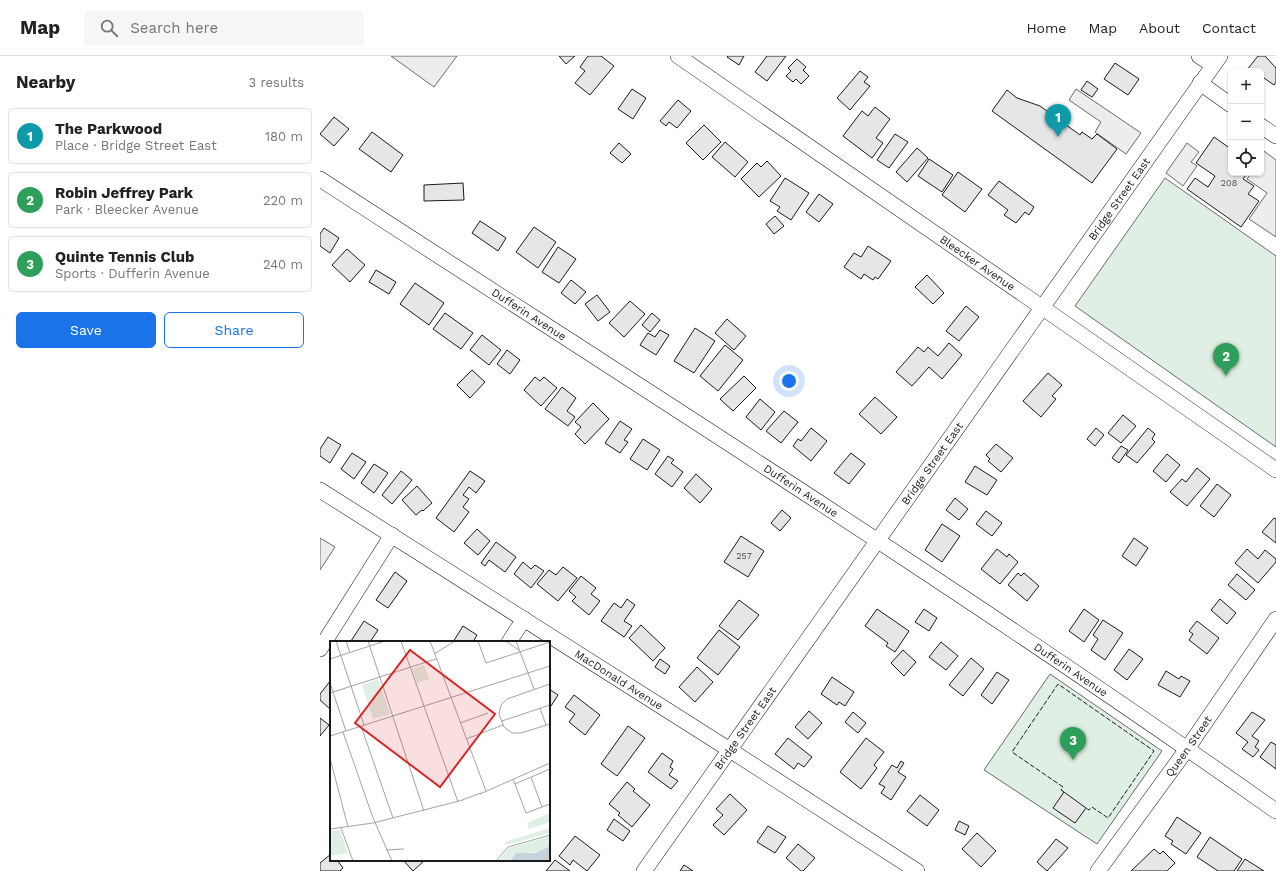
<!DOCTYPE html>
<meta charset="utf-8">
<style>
:root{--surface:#fff;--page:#f6f6f6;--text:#222;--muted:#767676;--line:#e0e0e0;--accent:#1a73e8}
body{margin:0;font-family:"Work Sans",sans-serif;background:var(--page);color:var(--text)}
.controls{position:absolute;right:12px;top:12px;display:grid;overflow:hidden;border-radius:6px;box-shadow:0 1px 3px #0004}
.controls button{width:36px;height:36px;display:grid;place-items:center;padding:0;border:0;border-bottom:1px solid var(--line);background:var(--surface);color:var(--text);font:20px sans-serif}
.you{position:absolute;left:469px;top:325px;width:14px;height:14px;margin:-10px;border:3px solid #fff;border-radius:50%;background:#1a73e8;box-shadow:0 0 0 6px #1a73e833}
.badge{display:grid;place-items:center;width:26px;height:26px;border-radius:50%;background:var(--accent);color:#fff;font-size:13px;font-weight:700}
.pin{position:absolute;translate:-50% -33px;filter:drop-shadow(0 1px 2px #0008)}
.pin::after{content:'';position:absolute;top:21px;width:14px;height:12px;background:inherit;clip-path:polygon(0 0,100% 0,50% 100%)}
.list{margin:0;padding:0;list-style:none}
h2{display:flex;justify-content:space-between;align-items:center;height:52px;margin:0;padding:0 16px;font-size:17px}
h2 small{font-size:13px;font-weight:400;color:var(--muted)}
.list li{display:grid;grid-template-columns:26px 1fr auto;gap:12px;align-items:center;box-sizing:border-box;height:56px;margin:0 8px 8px;padding:0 8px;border:1px solid var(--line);border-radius:6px}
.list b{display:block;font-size:15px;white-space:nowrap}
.list p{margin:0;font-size:13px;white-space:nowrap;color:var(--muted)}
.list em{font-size:13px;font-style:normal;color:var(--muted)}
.actions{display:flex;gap:8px;padding:12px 16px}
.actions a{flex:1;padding:9px 0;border:1px solid var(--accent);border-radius:6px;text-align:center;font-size:14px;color:var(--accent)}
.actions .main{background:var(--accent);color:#fff}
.icon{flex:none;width:22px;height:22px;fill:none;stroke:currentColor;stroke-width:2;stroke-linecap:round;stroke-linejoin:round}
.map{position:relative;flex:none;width:956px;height:815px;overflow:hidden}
header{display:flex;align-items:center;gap:24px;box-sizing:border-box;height:56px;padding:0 20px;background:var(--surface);border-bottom:1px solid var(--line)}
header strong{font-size:19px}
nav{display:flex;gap:22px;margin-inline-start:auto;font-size:14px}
.search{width:280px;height:36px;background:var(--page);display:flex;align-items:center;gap:10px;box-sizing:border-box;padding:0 14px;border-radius:6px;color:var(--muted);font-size:15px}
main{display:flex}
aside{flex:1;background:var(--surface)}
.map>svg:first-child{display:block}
.green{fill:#e0efe3;stroke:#6a6a6a}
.parking{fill:#ededed;stroke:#6a6a6a}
.building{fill:#e6e6e6;stroke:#1a1a1a}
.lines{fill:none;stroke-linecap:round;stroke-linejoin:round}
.minor-casing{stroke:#1a1a1a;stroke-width:16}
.minor{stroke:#fff;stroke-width:15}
.fence{stroke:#1a1a1a;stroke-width:1;stroke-dasharray:5 2;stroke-linecap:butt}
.labels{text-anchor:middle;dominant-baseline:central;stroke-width:3;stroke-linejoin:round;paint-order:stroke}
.number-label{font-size:9px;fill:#4d4d4d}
.street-label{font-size:11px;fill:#1a1a1a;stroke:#fff}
.inset-road{fill:none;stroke:#a3a3a3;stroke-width:1}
.view{fill:#d62828;fill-opacity:0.15;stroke:#d62828;stroke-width:2}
.inset-edge{fill:none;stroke:#1a1a1a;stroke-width:2}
</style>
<header>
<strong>Map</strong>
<div class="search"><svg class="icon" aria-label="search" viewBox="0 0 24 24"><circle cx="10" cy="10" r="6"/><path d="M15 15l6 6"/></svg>Search here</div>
<nav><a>Home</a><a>Map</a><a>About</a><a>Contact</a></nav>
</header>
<main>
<aside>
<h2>Nearby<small>3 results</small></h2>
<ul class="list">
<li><span class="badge" style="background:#0f9aa8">1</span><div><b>The Parkwood</b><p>Place · Bridge Street East</p></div><em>180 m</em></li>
<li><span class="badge" style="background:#2e9e5b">2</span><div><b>Robin Jeffrey Park</b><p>Park · Bleecker Avenue</p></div><em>220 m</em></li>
<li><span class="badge" style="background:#2e9e5b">3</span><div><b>Quinte Tennis Club</b><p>Sports · Dufferin Avenue</p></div><em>240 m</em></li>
</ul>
<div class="actions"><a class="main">Save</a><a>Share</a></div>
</aside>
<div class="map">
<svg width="956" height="815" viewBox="0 0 956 815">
<rect width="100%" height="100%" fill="#fff"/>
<g class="green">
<path d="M845,122L956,200V391L755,250Z"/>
<path d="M730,618L842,695L777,788L664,714Z"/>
</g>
<g class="parking">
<path d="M71,0H137L114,31Z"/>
<path d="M756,33L821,77L806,98L775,76L781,66L749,44Z"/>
<path d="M867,87L879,96L871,106L877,110L863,130L846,117Z"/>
<path d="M941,93L956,104V181L929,163L947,137L927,123L931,117H941Z"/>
<path d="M0,482L15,491L0,514Z"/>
</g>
<g class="building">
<path d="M239,0H255L246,8Z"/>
<path d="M268,0H281L294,10L270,39L255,27L265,15L260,11Z"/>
<path d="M408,0H424L419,9L407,1Z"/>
<path d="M447,0H466L447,25L435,16Z"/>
<path d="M938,0H945L956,12V26L954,29L944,22L941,26V15H926Z"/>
<path d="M477,3L486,11L483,14L489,20L481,28L476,23L473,26L466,20L471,15L468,12Z"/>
<path d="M795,7L819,23L808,39L784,23Z"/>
<path d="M540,15L548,21L544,26L550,30L530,54L517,42Z"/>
<path d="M767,25L778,33L772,41L761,34Z"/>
<path d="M312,33L326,42L313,63L298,53Z"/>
<path d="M687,34L697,42L720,50L760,79L762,76L772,83L777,78L797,93L772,127L672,55Z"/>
<path d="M358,44L371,55L357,72L349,66L346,70L340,65Z"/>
<path d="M555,51L570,63L556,82L563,87L552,102L523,80L542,55L548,60Z"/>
<path d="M14,61L29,73L14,90L0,78Z"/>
<path d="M384,69L401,86L383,104L366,87Z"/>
<path d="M52,76L83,99L71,116L39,93Z"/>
<path d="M575,78L588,86L569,112L557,104Z"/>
<path d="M894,81L911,93V117H928L923,123L934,130L928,138L939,145L921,171L867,133L875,122L888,131L895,120L876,107Z"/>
<path d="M405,86L428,106L415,121L392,101Z"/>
<path d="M299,87L311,98L302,107L290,97Z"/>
<path d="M597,92L608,102L587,126L576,116Z"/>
<path d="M609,103L633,119L622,136L598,120Z"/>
<path d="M447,105L461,120L439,141L421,123L437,107L441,111Z"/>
<path d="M638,116L662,133L645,156L622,139Z"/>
<path d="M465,122L489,137L471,164L457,155L460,151L450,145Z"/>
<path d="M679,125L714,151L709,159L705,156L696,167L684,159L688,154L668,139Z"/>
<path d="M143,127L144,144L104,145V129Z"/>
<path d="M499,138L513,148L499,166L486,156Z"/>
<path d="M455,160L464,170L454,178L446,168Z"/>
<path d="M160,165L186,182L178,195L152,177Z"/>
<path d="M214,171L236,186L218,212L196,196Z"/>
<path d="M4,172L19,182L10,197L0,190V178Z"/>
<path d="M548,190L571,205L558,223L555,221L553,224L544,218L541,223L524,211L534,197L541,201Z"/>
<path d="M238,191L256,203L239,227L222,216Z"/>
<path d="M27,193L45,209L30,226L12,209Z"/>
<path d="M56,214L76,226L69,238L49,226Z"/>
<path d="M607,219L624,237L613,248L595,231Z"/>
<path d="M251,224L266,236L255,248L241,237Z"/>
<path d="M95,227L124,247L109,269L80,248Z"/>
<path d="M277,239L290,256L278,265L265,248Z"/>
<path d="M310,245L325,258L304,281L289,267Z"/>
<path d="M646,250L659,261L639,285L626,275Z"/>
<path d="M125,257L153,277L141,293L113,273Z"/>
<path d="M332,257L340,264L330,276L322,269Z"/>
<path d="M407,263L426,280L414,294L395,277Z"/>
<path d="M375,272L395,285L374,317L354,305Z"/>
<path d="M340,274L349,279L336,299L320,289L328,277L335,281Z"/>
<path d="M162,279L181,294L169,309L150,294Z"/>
<path d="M629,287L642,299L622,323L609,311L592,330L576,316L598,291L604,296L608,291L618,300Z"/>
<path d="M405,289L423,304L398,335L380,320Z"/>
<path d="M187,294L200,304L190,318L177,308Z"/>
<path d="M152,314L165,326L150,342L137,329Z"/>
<path d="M728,317L742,329L732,340L736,343L721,361L703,345Z"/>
<path d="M424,320L436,332L413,355L400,343Z"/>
<path d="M215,321L220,325L224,321L237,332L221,350L204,334Z"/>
<path d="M242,331L256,342L247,355L255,361L248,370L225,353Z"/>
<path d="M555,341L577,361L561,378L539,358Z"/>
<path d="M440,343L455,356L441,374L426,361Z"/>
<path d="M273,347L289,363L265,388L255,378L261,371L255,366Z"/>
<path d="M464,355L478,366L461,387L446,375Z"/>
<path d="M803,359L816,370L801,387L788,377Z"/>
<path d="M300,365L312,373L304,384L308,386L300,397L285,387Z"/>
<path d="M491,372L507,385L491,405L473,390L478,383L481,385Z"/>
<path d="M776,372L784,379L775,390L767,383Z"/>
<path d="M828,372L835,378L832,383L835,386L817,407L806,399Z"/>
<path d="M8,381L21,389L10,407L0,400V393Z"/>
<path d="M323,383L340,394L327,414L310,403Z"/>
<path d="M676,388L693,402L681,416L668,405L670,403L666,399Z"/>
<path d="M801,390L808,394L799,407L792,402Z"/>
<path d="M32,397L46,406L34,423L21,413Z"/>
<path d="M531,397L545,408L529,428L514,417Z"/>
<path d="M847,398L860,409L846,426L833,415Z"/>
<path d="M348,400L354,404L351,407L363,416L352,431L335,418Z"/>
<path d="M54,408L68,417L54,437L41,427Z"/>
<path d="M655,410L677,424L667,439L645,426Z"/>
<path d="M877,412L890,423L867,450L850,436L862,423L866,426Z"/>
<path d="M81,415L92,424L72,448L62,439Z"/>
<path d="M150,415L165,425L156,437L149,431L143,439L149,443L143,451L149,456L134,476L116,462Z"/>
<path d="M376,418L392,433L380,447L364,432Z"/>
<path d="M897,428L911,439L894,461L880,450Z"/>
<path d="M97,430L112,447L103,455L102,454L96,459L82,444Z"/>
<path d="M635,442L648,453L639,464L626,454Z"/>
<path d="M462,454L471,462L460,475L451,467Z"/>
<path d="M666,455L682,467L672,480L656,468Z"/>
<path d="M954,462L956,463V487L942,476Z"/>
<path d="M622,468L640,480L622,506L605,494Z"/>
<path d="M157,473L170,485L158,499L144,487Z"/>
<path d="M421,480L444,495L428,521L404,506Z"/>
<path d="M814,482L828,492L816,510L802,500Z"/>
<path d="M176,486L196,501L185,516L169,504L165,510L161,507Z"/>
<path d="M677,493L687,501L689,498L698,506L680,528L661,513Z"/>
<path d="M927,493L938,503L945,494L956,503V506L938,527L915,507Z"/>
<path d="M203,506L211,513L215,509L224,515L211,532L194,518Z"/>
<path d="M243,511L257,522L238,545L217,528L229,514L236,519Z"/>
<path d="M75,516L87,525L68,552L56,544Z"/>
<path d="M698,517L701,520L704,517L719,530L707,545L688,529Z"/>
<path d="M917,518L935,534L926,544L908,529Z"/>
<path d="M261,520L276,532L271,538L280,545L269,559L252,545L256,541L249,535Z"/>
<path d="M307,543L315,549L304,565L312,570L304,581L281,565L294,547L301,552Z"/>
<path d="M900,543L916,557L907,568L891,554Z"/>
<path d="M419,544L439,559L418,584L399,570Z"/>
<path d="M557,553L589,575L575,596L566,590L568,587L545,570Z"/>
<path d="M604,553L617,562L609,575L595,566Z"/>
<path d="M764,553L779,564L764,586L749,575Z"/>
<path d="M783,564L803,577L785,604L771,594L778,583L773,579Z"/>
<path d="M44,565L58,574L50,586H32L31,585Z"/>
<path d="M877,565L899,582L887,598L869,584L873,578L869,575Z"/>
<path d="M321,569L345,592L333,605L309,582Z"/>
<path d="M143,570L157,579L153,586H133Z"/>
<path d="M399,574L420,591L398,619L377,602Z"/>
<path d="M621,586L638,600L626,614L609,601Z"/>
<path d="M809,593L823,603L807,624L794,614Z"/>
<path d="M583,594L596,606L584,620L571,607Z"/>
<path d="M651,602L664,613L643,640L629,629Z"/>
<path d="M340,603L350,610L345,618L335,611Z"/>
<path d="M377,611L393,626L375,646L359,631Z"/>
<path d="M846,615L859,623L861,620L870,625L860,641L838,629Z"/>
<path d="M677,616L689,624L672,648L661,639Z"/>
<path d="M512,621L534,636L525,650L519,646L517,649L501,638Z"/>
<path d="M11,624V652L10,653L0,644V638Z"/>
<path d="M229,633L238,639L231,650L229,648Z"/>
<path d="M254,639L280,659L265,679L249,666L255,658L245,651Z"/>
<path d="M489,655L502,667L488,683L475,671Z"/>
<path d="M533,656L546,667L538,677L525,666Z"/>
<path d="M932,656L945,664L932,680L939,685L935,691L939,694L933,701L922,693L928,686L916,677Z"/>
<path d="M0,662L9,669L0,680Z"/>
<path d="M308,670L325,682L297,720L281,708Z"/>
<path d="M468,682L492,701L484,711L478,707L474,713L455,698Z"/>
<path d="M546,682L564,696L554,709L557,712L541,733L520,716Z"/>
<path d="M951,686L956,689V713L940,701Z"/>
<path d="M342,697L353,705L350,711L353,713L349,719L358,725L351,733L328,716Z"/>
<path d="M581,705L584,707L578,716L586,721L571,744L561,737L565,731L559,728L572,709L577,712Z"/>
<path d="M307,726L315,733L313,735L330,749L312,771L298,759L300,757L289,748Z"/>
<path d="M744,736L766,752L755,767L733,752Z"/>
<path d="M410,738L427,754L404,779L393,769L403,759L396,753Z"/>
<path d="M600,739L619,754L607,770L587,755Z"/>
<path d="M857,761L881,777L866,798L851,788L853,785L845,780Z"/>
<path d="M294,763L310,775L303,785L287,774Z"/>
<path d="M639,765L649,770L645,779L635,774Z"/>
<path d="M448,770L466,781L455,797L437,786Z"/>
<path d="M657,777L676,795L661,811L642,793Z"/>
<path d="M255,780L280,799L267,815L253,804L250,809L239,800Z"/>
<path d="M890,781L922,803L914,815H898L877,801Z"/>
<path d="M736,783L748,792L727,815L717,806Z"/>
<path d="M478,788L495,802L483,815H481L466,802Z"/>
<path d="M834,793L840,798L843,795L855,807L847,815H811Z"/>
<path d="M11,798V804H17L23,812L20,815H0V807Z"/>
<path d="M925,803L944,815H917Z"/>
<path d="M83,804H105L93,815Z"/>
<path d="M235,804L250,815H226Z"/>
<path d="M364,809L373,815H360Z"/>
</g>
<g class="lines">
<g class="minor-casing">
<g id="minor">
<path id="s1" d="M358,0L723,252L956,414"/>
<path d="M879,0L893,9"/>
<path d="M880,27L911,49"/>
<path d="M941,70L956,80"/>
<path id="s2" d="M0,123C320,331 644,535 956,755"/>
<path id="s3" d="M0,434L410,694L597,815"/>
<path d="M189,586L204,563"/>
<path d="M0,593L72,479"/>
<path id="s4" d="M324,815L900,0"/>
<path id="s5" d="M778,815L867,693L956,563"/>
</g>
</g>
<use href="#minor" class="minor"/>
<path class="fence" d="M744,736L741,734L743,731L692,696L738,628L834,695L788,762L772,751L769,754L766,752"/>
</g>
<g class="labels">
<g class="number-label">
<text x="909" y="127">208</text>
<text x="424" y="500">257</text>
</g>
<g class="street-label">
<text stroke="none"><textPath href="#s4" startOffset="823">Bridge Street East</textPath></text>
<text stroke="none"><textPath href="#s1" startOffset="364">Bleecker Avenue</textPath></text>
<text stroke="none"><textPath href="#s2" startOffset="249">Dufferin Avenue</textPath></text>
<text stroke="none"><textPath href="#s4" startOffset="499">Bridge Street East</textPath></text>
<text stroke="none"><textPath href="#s2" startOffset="573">Dufferin Avenue</textPath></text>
<text stroke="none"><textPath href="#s2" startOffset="897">Dufferin Avenue</textPath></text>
<text stroke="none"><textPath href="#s3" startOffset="354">MacDonald Avenue</textPath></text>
<text stroke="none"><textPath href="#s4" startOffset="175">Bridge Street East</textPath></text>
<text stroke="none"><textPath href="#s5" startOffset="154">Queen Street</textPath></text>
</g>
</g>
<g transform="translate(10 585)">
<rect width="220" height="220" fill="#fff"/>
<path d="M94,24L99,38L87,42L82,28ZM48,38L60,73L43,78L32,44ZM220,172V181L199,188L197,182ZM220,187V192L176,204L175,201ZM10,189L18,212L0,215V190ZM220,195V205L208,211L185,213L180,220H168L179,207Z" fill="#e0efe3"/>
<path d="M220,205V220H180L186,212H206Z" fill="#c6d2dc"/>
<path class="inset-road" d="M6,0L34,84M16,0L20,12M38,0L94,170M71,0L128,161M100,0L156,150M148,0L156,22L220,1M176,0L190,10M186,0L204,48M104,13L125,0M0,18L55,0M0,42L16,90M220,43L177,58L171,64L169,73L174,86L182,92H191L220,83M0,52L106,18M210,67L216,84M172,80L220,64M130,82L158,72M31,85L63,177M13,91L43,177L62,220M0,95L220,25M136,98L173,84M0,117L18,186M201,136L212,166M183,138L196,172L220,163M185,143L220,128M150,153L220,122M132,159L151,152M11,187L23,220M0,188L43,182L133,159M56,209L74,208M166,220L178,206L220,194"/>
<path class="view" d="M80,9L165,73L110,146L25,82Z"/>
<rect width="220" height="220" class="inset-edge"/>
</g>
</svg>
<div class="controls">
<button>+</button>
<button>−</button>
<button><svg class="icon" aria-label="locate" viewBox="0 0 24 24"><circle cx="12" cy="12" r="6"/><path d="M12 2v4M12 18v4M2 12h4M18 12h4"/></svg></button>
</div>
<div class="you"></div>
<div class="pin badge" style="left:738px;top:81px;background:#0f9aa8">1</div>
<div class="pin badge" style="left:906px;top:320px;background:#2e9e5b">2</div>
<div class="pin badge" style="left:753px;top:704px;background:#2e9e5b">3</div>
</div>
</main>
